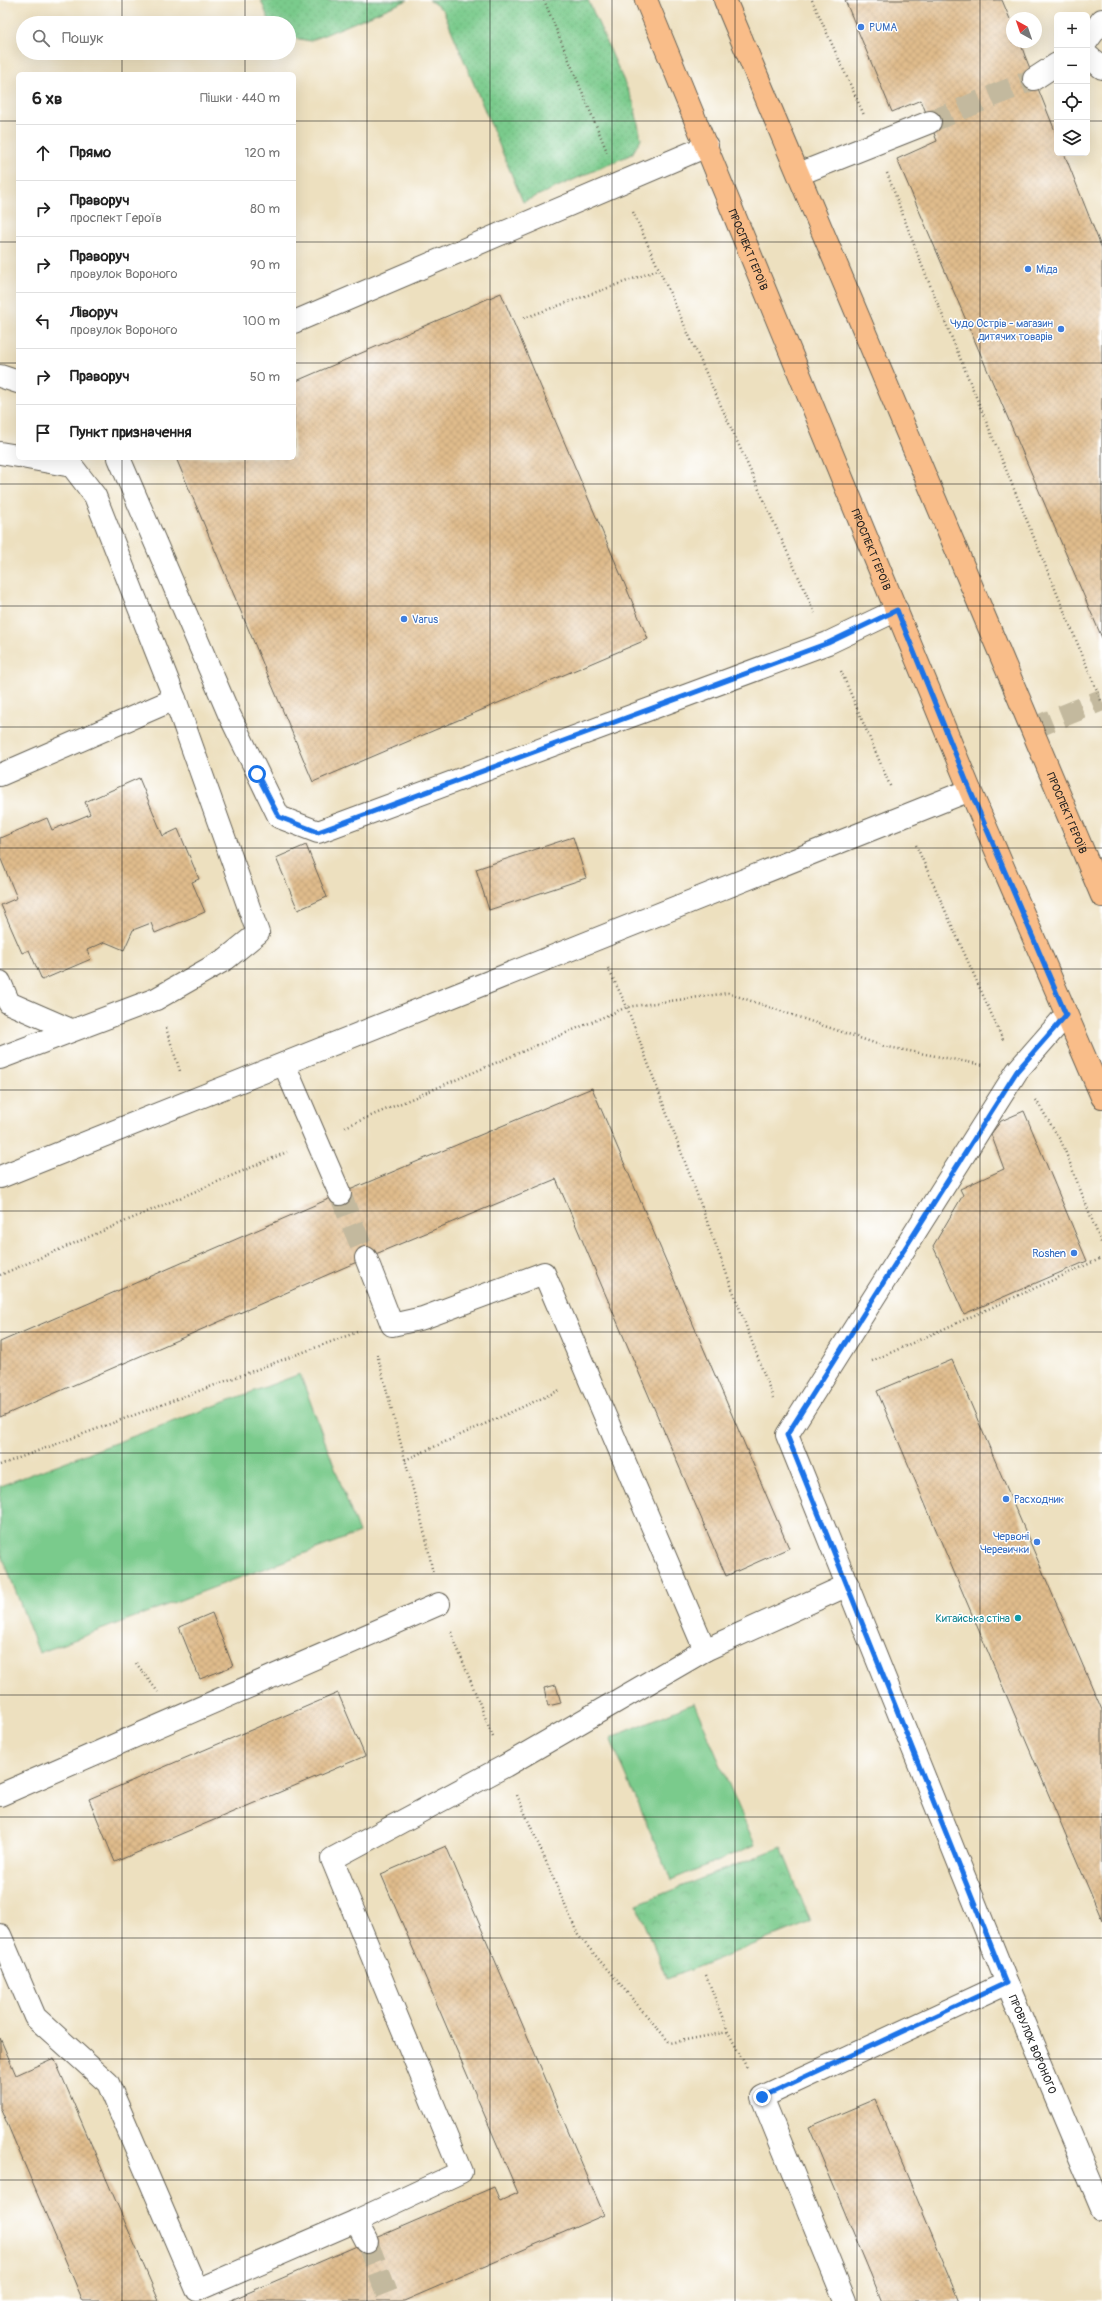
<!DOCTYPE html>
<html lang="uk">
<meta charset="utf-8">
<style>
:root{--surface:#fff;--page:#f6f6f6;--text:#222;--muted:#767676;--line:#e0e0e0}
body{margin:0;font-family:Pangolin,sans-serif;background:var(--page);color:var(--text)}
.controls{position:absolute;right:12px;top:12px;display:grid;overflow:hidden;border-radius:6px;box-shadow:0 4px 16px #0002}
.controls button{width:36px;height:36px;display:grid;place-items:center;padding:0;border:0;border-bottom:1px solid var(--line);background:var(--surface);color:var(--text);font:20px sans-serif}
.compass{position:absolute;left:1006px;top:12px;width:36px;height:36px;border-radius:50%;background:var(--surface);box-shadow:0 4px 16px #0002;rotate:320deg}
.stop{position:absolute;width:12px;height:12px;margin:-9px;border:3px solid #1a73e8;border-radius:50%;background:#fff}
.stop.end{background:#1a73e8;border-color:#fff;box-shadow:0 1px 4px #0008}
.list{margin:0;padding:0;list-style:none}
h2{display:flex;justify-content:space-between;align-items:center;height:52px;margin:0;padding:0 16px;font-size:17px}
h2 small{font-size:13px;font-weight:400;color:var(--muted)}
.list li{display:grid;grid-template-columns:26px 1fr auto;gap:12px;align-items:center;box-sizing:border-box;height:56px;padding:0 16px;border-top:1px solid var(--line)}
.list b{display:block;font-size:15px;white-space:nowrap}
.list p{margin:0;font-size:13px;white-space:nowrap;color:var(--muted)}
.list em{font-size:13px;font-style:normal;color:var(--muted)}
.icon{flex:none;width:22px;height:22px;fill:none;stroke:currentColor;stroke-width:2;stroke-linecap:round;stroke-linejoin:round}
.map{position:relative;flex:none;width:1102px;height:2301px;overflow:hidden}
.search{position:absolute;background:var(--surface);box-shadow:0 4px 16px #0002;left:16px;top:16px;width:280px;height:44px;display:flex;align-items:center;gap:10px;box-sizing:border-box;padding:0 14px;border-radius:22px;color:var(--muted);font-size:15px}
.panel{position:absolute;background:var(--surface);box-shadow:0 4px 16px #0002;left:16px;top:72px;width:280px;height:388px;border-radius:6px}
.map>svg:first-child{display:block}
.grass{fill:url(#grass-dots);stroke:#4b7454}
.park{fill:url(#park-crowns);stroke:#4b7454}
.pitch{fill:#7acb8c;stroke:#4b7454}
.building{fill:url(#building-cross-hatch)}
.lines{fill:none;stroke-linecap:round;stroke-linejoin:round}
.minor-tunnel{stroke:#c3b99e;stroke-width:22;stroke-dasharray:22 11;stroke-linecap:butt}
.minor-casing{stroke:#656155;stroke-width:24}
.major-casing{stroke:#656155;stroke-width:24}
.path{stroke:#656155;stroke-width:2.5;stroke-dasharray:1 3;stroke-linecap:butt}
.minor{stroke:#fff;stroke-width:22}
.major{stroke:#f9bd89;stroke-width:22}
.route{stroke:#1a73e8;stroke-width:5}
.grid{fill:none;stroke:#1c1c1c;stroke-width:1;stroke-opacity:0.55}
.shop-dot{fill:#3f7fe0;stroke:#fff;stroke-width:1.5}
.culture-dot{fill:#0f9aa8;stroke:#fff;stroke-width:1.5}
.labels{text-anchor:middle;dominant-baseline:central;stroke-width:3;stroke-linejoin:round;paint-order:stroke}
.shop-label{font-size:11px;fill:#366cbe;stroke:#fff;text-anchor:start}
.street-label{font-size:11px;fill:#1c1c1c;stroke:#fff}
.culture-label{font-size:11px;fill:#0d838f;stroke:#fff;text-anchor:end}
</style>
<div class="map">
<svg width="1102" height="2301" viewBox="0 0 1102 2301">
<defs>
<pattern id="grass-dots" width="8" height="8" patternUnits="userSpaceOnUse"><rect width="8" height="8" fill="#7acb8c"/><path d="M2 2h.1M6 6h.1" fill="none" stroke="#69ae78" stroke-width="1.8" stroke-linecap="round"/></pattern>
<pattern id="park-crowns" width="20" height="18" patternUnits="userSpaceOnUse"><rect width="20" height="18" fill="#7acb8c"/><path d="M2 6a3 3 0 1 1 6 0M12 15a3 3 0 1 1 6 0" fill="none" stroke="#69ae78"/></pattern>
<pattern id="building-cross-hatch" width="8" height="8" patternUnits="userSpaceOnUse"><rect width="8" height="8" fill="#e0bc8c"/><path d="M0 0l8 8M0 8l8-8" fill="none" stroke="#c0a178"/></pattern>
</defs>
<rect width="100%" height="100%" fill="#fff"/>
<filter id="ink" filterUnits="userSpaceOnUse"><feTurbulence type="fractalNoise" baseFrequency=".025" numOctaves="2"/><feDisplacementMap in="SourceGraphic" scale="8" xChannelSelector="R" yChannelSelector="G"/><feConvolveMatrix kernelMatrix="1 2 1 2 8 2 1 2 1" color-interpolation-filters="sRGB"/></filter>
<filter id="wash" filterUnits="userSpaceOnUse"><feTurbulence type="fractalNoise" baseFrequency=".012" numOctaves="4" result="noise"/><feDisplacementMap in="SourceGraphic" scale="16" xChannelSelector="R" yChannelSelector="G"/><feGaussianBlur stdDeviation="0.9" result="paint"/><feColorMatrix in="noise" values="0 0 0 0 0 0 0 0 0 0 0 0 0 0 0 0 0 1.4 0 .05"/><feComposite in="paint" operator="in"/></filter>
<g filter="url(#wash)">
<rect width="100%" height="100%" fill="#ede0bf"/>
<g class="grass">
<path d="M261,0H408L310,41L289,37V23H273L268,18Z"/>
<path d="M429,0H588L634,104L641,139L632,154L523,202L443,10Z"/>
</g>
<path class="park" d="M781,1847L811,1922L667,1979L637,1904Z"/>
<g class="pitch">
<path d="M300,1374L359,1533L39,1653L0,1550V1486Z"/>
<path d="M694,1703L755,1845L671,1880L610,1738Z"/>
</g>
<g id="blocks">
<g class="building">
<path d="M845,0H1002L1012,24V42H1020L1025,56L1057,136V153H1064L1102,249V638L897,159L937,141L921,100L892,112Z"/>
<path d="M501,293L648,639L313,782L176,458H294V382Z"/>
<path d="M139,778L163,836L178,829L199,879L192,882L205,912L155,933L151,923L133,930L124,950L105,942L87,950L91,959L42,980L29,950L22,953L1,905L17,898L0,857V838L47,818L52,830L90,814L85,802Z"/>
<path d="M573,837L586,878L489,910L476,869Z"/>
<path d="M306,845L327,897L298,910L276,858Z"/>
<path d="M592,1088L789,1548L726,1576L556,1179L366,1258L0,1417V1342L340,1194Z"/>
<path d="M1024,1111L1087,1261L964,1314L933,1246L963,1195L960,1189L1004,1169L991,1134L1001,1121Z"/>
<path d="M952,1360L1102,1710V1920L877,1391Z"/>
<path d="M212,1613L233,1666L200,1679L179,1627Z"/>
<path d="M556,1685L561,1703L548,1706L544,1688Z"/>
<path d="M338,1693L365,1756L115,1862L89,1799Z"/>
<path d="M446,1846L604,2215L404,2301H229L494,2187L500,2201L518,2193L381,1874Z"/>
<path d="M0,2038L16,2075L54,2058L159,2301H83L0,2107Z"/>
<path d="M875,2099L960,2301H882L809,2127Z"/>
</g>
</g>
</g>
<g filter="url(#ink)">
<use href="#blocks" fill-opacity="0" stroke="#656155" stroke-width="1"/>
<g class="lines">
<g class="minor-tunnel">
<path d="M930,122L1034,79"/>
<path d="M1031,729L1102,700"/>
<path d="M340,1194L366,1258"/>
<path d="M367,2242L390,2301"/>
</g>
<g class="minor-casing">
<g id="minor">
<path d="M1087,41L1102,20"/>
<path d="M1087,55L1102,68"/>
<path d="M1034,79L1057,64"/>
<path d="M799,174L930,122"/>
<path d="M294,322L707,146"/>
<path d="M0,376L18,382"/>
<path d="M0,453L18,456"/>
<path d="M119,458L229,714L279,817L318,832L828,643L897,610"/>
<path d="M0,775L175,699"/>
<path d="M0,982L9,1003L71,1030"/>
<path id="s1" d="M1066,1015L1017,1071L787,1435L1007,1983L1102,2209"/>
<path d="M0,1058L156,999L226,959L258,933L175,699L95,496L72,466L27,458"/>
<path d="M284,1064L340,1194"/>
<path d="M0,1177L970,790"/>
<path d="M705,1650L848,1585"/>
<path d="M0,1795L439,1604"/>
<path d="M0,1935L35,2017L108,2083L197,2290L356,2221L461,2172L332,1859L505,1766L705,1650L544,1273L423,1318L392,1325L366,1258"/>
<path d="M356,2221L367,2242"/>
<path d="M845,2301L762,2097L1007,1983"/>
</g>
</g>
<g class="major-casing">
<g id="major">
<path id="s2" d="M646,0L970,790L1102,1097"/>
<path id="s3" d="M725,0L1102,896"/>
</g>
</g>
<g class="path">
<path d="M544,0L608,154"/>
<path d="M812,0L864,115"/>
<path d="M887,173L921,263L1102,703"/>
<path d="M633,212L815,613"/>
<path d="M524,318L658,270"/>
<path d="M841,671L891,788"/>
<path d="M916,845L1003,1040"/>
<path d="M608,968L627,1007L773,1398"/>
<path d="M166,1028L180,1071"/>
<path d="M1036,1100L1062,1143L1102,1245"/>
<path d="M345,1127L627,1007L728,993L883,1046L983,1065"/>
<path d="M0,1275L287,1152"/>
<path d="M377,1354L427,1542L433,1574"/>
<path d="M872,1361L1102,1258"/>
<path d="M405,1460L560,1390"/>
<path d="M0,1465L360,1331"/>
<path d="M451,1632L493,1737"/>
<path d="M136,1663L158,1692"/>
<path d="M517,1795L578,1935L670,2043L728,2032"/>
<path d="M706,1975L728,2032L748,2070"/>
</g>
<use href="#minor" class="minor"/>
<use href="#major" class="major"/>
</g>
</g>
<g class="lines" filter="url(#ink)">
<path class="route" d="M257,774L279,817L318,832L828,643L897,610L970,790L1066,1015L1017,1071L787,1435L1006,1983L762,2097"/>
</g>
<path class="grid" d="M122,0V23M245,0V23M367,0V2301M490,0V2301M612,0V2301M735,0V2301M857,0V2301M980,0V2301M122,53V74M245,53V74M0,121H18M294,121H1057M1087,121H1102M0,242H18M294,242H1102M0,363H18M294,363H1102M122,458V2301M245,458V2301M0,484H1102M0,606H1102M0,727H1102M0,848H1102M0,969H1102M0,1090H1102M0,1211H1102M0,1332H1102M0,1453H1102M0,1574H1102M0,1695H1102M0,1817H1102M0,1938H1102M0,2059H1102M0,2180H1102"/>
<g class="shop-dot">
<circle cx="861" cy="27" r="4"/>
<circle cx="1028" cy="269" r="4"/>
<circle cx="1061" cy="329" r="4"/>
<circle cx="404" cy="619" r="4"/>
<circle cx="1074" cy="1253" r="4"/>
<circle cx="1006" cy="1499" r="4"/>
<circle cx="1037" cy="1542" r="4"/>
</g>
<circle class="culture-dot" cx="1018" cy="1618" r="4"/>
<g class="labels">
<g class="shop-label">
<text x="869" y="27">PUMA</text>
<text x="1036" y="269">Міда</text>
<text x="1053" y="323" text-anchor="end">Чудо Острів - магазин<tspan x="1053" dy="13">дитячих товарів</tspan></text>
<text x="412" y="619">Varus</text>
<text x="1066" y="1253" text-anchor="end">Roshen</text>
<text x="1014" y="1499">Расходник</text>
<text x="1029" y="1536" text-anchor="end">Червоні<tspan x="1029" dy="13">Черевички</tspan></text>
</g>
<g class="street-label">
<text stroke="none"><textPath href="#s2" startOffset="270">ПРОСПЕКТ ГЕРОЇВ</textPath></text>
<text stroke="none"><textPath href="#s2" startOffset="594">ПРОСПЕКТ ГЕРОЇВ</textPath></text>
<text stroke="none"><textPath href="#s3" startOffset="882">ПРОСПЕКТ ГЕРОЇВ</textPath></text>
<text stroke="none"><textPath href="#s1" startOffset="1162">ПРОВУЛОК ВОРОНОГО</textPath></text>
</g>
<g class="culture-label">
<text x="1010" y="1618">Китайська стіна</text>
</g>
</g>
</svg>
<div class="controls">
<button>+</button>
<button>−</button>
<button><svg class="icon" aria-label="locate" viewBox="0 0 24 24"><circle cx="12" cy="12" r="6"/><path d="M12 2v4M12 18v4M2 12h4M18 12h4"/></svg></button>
<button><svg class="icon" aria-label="layers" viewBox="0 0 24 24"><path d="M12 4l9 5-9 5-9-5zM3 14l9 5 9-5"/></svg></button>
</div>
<svg class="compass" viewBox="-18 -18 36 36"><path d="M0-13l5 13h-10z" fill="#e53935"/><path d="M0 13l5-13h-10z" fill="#767676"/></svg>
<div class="stop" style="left:257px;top:774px"></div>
<div class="stop end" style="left:762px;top:2097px"></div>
<div class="search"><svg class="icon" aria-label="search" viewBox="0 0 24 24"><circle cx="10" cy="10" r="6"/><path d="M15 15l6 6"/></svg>Пошук</div>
<section class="panel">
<h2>6 хв<small>Пішки · 440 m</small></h2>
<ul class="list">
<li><svg class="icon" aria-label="ahead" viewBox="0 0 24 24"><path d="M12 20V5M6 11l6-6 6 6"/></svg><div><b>Прямо</b></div><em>120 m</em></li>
<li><svg class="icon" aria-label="right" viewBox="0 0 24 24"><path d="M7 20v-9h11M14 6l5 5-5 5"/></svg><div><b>Праворуч</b><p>проспект Героїв</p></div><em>80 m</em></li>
<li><svg class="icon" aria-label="right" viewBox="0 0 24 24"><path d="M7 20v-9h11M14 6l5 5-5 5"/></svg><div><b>Праворуч</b><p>провулок Вороного</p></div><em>90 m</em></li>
<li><svg class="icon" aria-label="left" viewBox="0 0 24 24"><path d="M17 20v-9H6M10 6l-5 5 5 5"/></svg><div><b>Ліворуч</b><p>провулок Вороного</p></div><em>100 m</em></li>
<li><svg class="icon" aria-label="right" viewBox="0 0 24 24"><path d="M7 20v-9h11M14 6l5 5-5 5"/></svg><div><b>Праворуч</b></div><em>50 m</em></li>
<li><svg class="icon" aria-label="arrive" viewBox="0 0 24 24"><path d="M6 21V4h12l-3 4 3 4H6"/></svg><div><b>Пункт призначення</b></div></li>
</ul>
</section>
</div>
